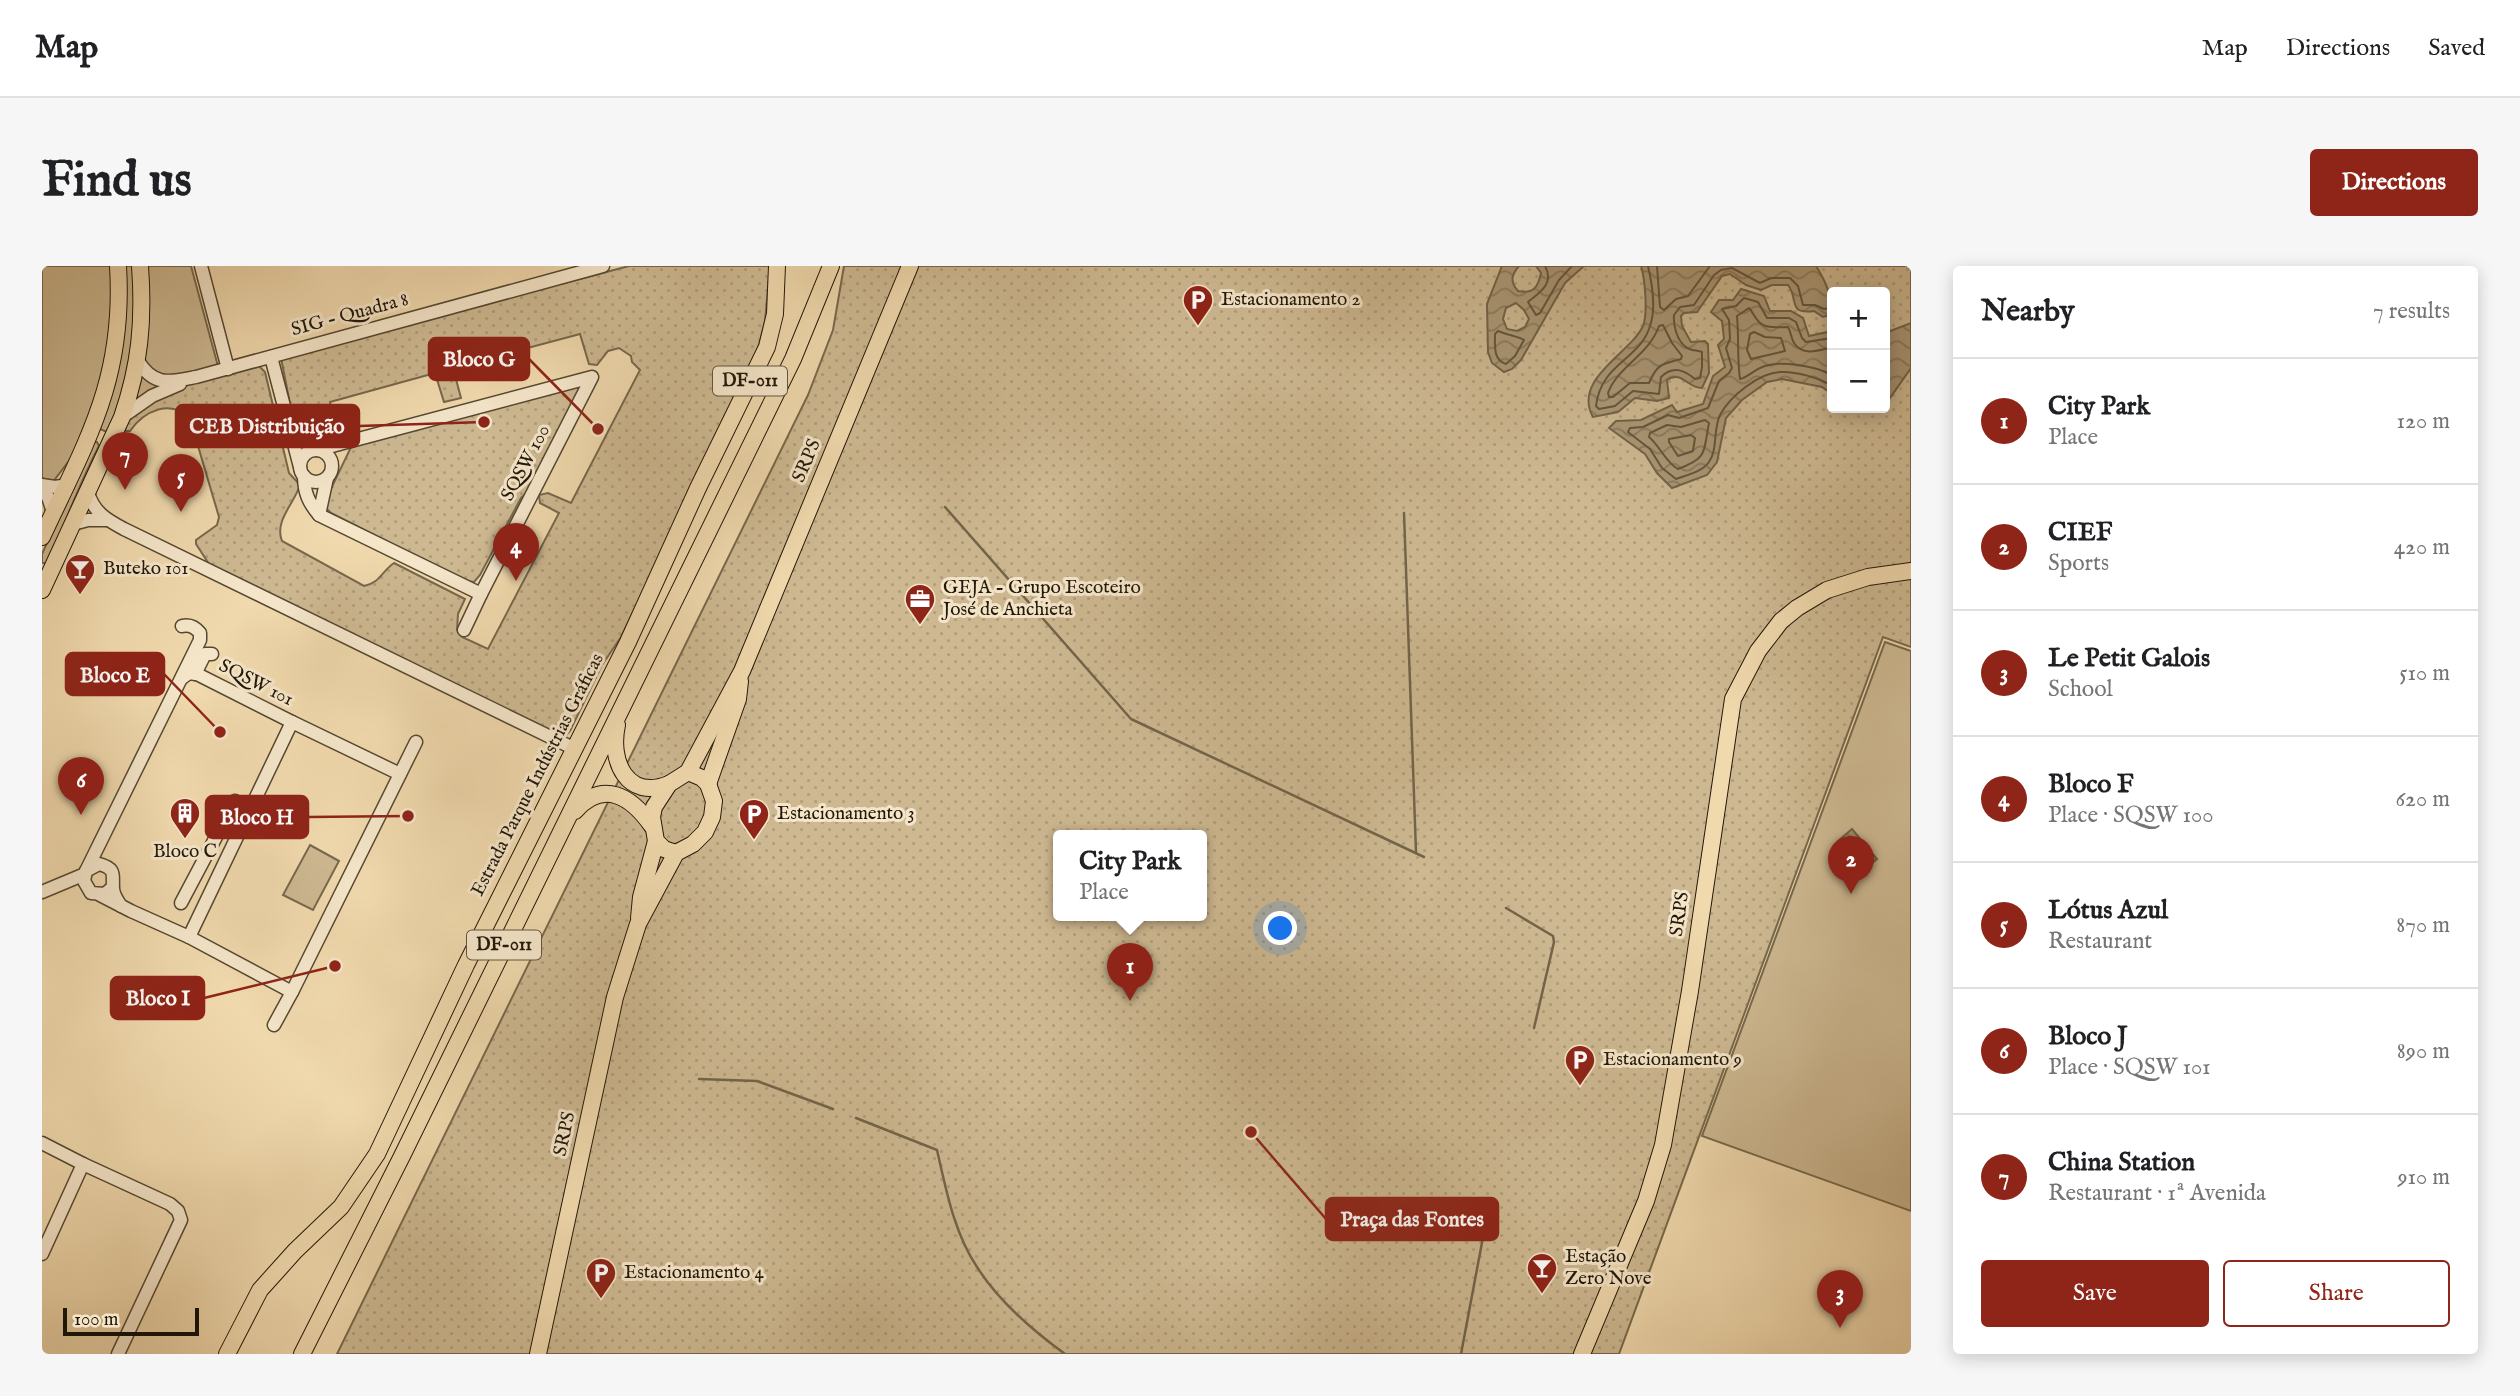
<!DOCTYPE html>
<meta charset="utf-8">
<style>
:root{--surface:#fff;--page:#f6f6f6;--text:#202124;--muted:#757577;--line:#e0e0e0;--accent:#8f2418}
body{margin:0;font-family:"IM FELL English",serif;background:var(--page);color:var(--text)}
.controls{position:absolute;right:21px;top:21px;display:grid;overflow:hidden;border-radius:7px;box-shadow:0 4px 18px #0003}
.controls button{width:63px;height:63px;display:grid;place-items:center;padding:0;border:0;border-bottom:2px solid var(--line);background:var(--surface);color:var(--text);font:35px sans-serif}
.scale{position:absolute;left:21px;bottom:18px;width:136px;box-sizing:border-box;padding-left:7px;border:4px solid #211708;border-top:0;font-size:19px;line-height:24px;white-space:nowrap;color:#211708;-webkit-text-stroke:5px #f5e6ca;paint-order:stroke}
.you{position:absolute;left:1239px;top:663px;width:24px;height:24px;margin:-18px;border:5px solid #fff;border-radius:50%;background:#1a73e8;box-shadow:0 0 0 10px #1a73e833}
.badge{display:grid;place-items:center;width:46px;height:46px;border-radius:50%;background:var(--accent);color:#fff;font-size:23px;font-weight:700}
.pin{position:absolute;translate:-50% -58px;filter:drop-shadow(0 2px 4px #0008)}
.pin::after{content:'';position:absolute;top:37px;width:24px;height:21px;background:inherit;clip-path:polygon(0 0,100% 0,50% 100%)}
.popup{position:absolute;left:1011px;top:564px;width:154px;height:91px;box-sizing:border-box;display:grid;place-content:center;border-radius:7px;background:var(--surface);filter:drop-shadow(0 2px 5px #0005);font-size:23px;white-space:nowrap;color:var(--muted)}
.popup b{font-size:26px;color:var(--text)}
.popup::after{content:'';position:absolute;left:50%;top:100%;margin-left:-14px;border:14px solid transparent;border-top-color:var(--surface)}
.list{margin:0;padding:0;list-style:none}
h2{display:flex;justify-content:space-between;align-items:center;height:91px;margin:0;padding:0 28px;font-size:30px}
h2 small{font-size:23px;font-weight:400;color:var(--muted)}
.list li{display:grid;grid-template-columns:46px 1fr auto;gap:21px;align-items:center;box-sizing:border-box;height:126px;padding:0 28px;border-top:2px solid var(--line)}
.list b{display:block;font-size:26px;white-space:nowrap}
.list p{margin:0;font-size:23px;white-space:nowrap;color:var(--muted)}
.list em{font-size:23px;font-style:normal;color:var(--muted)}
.actions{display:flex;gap:14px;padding:21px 28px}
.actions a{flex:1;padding:16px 0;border:2px solid var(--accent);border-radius:7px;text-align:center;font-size:24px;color:var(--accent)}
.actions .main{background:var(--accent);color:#fff}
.map{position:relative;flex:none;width:1869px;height:1088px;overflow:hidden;border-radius:7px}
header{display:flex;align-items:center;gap:42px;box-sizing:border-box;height:98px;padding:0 35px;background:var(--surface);border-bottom:2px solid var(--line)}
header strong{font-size:33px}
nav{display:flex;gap:38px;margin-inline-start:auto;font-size:24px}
.intro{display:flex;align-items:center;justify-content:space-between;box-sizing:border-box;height:168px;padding:0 42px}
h1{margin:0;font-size:49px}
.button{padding:18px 32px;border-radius:7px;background:var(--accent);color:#fff;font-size:24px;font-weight:700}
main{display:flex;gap:42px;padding:0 42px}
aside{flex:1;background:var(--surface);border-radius:7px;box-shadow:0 4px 18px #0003}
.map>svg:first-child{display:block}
.green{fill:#cdb891;stroke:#77684c;stroke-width:2}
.park{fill:url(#park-dots);stroke:#77684c;stroke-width:2;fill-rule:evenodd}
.water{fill:url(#water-waves);stroke:#736449;stroke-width:2;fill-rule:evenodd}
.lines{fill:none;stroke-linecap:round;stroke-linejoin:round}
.shore{stroke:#66573e;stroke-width:2}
.stream{stroke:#736449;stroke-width:2.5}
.minor-casing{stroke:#554831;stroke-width:15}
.major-casing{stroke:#211708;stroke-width:18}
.minor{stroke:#f5e6ca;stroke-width:12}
.major{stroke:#f0d9ad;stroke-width:16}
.labels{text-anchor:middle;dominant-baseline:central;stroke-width:6;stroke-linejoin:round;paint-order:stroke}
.shield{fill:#f5e6ca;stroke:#615542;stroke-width:2}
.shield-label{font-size:18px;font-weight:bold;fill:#211708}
.poi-label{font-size:19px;fill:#211708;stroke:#f5e6ca;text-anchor:start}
.street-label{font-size:19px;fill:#211708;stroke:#f5e6ca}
.leader{fill:none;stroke:#8f2418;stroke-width:2.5}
.callout-dot{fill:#8f2418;stroke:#f5e6ca;stroke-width:2.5}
.callout{fill:#8f2418;stroke:#8f2418;stroke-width:2.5}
.callout-label{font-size:21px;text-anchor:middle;font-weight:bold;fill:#fff}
</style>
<header>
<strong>Map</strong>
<nav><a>Map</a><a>Directions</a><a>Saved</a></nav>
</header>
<div class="intro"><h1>Find us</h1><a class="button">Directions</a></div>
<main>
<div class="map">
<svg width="1869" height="1088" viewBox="0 0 1869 1088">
<defs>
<pattern id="park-dots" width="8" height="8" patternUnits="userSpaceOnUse" patternTransform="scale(1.75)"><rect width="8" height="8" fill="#cdb891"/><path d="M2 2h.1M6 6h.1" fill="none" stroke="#b09d7c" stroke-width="1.8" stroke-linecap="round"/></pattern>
<pattern id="water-waves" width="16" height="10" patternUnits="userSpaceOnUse" patternTransform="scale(1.75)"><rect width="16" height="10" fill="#aa9775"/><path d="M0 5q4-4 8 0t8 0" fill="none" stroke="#8a7a5e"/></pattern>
</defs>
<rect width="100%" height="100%" fill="#f0d9ad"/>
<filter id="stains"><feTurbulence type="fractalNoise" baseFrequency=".00286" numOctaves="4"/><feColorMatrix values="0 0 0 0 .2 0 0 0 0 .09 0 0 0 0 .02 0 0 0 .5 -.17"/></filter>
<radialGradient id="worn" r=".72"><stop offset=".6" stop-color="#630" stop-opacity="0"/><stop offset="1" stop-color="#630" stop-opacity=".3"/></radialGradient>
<g class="green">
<path d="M0,0H149L177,104L65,166L53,161L10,217L0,212Z"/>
<path d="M51,176H55L57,180C37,218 23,258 5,297H0V288Z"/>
<path d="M1843,376L1869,385V945L1660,870Z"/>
<path d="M268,579L297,595L271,644L241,629Z"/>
</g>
<g class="park">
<path d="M587,0H728L723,55L713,94L579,371L560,399L528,465L524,469L517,471L167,298L154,278V274L175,259L177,251L148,153C129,132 102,145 88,165H84L81,162L84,153L125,124L216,99L223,106L247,207L258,219C252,238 232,255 240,275L322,320C338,317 340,305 352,297L423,333L416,348L415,364L420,371L446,383L517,247L498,237L497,229L506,227L529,237L598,104L590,96L589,90L577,82L566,85L555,99L547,98L538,68L411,102L419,132L402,136L393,107L288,136L292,162L287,167L285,176C270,177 260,178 253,163L239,92Z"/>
<path d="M802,0H1869V381L1841,371L1577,1088H295L766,129L791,64ZM1790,26H1843V142H1790ZM1016,569H1160V649H1016Z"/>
<path d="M537,120L538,123L489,223L479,232L438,309L432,316L423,315L289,247L284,242V233L310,179Z"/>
</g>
<g class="water">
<path d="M1460,0H1477C1469,9 1468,16 1476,25C1491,28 1496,22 1499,7L1494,0H1542L1523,17L1479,94L1470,103L1462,106L1450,97L1446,86L1445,38ZM1474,37L1482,44L1487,53L1483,61L1475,65L1465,63L1461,53L1464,42Z"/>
<path d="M1599,0H1774C1784,16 1791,30 1787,49L1781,51L1772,45C1745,49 1757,33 1746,19H1730L1719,24L1704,19L1688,8L1680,10L1655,46L1642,47L1639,50L1640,60L1649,76L1663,75L1666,78L1667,107L1660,122C1645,122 1640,104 1625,114L1627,132L1615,135L1593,132L1576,146L1551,151C1530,113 1588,88 1601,60C1606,47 1603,13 1599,0Z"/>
<path d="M1699,23L1722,30L1728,45H1749L1761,52L1767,70L1790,65V128L1780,121L1740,113L1725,116L1700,134L1684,152L1675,196L1665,209L1630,222L1615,207L1603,188L1567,162L1574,155L1599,154L1630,139L1635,146L1661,138L1671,110L1683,101L1676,79L1682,73L1680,55L1669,46L1677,34H1691Z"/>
<path d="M1869,57V102L1843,139V67Z"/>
<path d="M1810,563L1835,593L1821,604L1796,575Z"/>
</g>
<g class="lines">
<g class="shore">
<path d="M1503,0C1513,18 1497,27 1486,36L1494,49L1498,47L1517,14L1530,0"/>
<path d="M1606,0C1610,17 1614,43 1608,60C1598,94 1559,97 1554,140L1557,143L1573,140L1591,125L1617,128L1619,111C1631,99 1642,104 1653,113L1658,112L1660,101V86C1655,84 1648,85 1644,81C1635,75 1631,59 1632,49L1638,41L1652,39L1672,9L1679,4L1690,2L1718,17L1729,12H1748L1756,20L1761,39H1773L1782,43L1790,42"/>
<path d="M1615,0L1618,41L1622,44L1634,33L1646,30L1668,0"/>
<path d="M1621,59L1630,77L1640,90L1639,93C1620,98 1615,98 1607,117H1588L1571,131H1567L1566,127C1575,101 1607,89 1617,60Z"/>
<path d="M1456,65C1463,68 1480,72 1482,74L1473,90L1464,98C1451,94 1453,80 1453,68Z"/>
<path d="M1712,66L1723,71L1739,72L1743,85L1709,93L1705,84L1708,68Z"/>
<path d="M1790,72L1764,76L1760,72L1754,56L1747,52H1725L1716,36L1702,32L1694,40L1680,43L1687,54L1688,73L1684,82L1690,102L1687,107L1677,115L1666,142L1637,152L1626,149L1601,161L1588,162L1586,166L1608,183L1620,202L1634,213C1645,209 1660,206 1667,196C1676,183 1671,163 1678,149C1688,130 1717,107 1738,106C1753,105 1778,112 1790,120"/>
<path d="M1790,81C1778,84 1761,91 1752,77C1749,72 1749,66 1746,61C1736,61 1724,63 1717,56C1712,51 1711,46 1707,42L1695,50C1697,71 1695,93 1698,113C1706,111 1711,105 1718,102C1736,93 1773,100 1790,109"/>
<path d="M1663,154L1667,157C1661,187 1666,192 1636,203C1624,197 1618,180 1607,171L1608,167L1625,159L1639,161Z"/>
<path d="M1649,169L1653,172L1651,185L1636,190L1627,176V173Z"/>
</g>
<g class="stream">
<path d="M903,241L1089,453L1382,591"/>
<path d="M1362,247L1374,586"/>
<path d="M1464,642L1511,670L1512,676L1492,762"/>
<path d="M657,813L715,815L791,843"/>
<path d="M814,852L895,884C904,923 912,967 935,1001C957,1036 990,1064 1023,1088"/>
<path d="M1419,1088L1445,950"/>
</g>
<g class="minor-casing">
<g id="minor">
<path d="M159,0L186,103"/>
<path d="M229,91L258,201"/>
<path d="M96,95C112,121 128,116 154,111L561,0"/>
<path d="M80,151L110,130L138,118"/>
<circle cx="274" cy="200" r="16"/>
<path d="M262,210C262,227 267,237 277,249L439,328L550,111L275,184"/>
<path d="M0,219L13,221L26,219"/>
<path d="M0,224L6,231L11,246"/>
<path d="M46,226C51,246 65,254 82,263L533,483"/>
<path d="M277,249L285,212"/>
<path d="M31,258L46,254H64"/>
<path d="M422,364L439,328"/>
<path d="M153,408L163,388H170"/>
<path d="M140,412L147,407L155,408L250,456L147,671"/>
<path d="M250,456L358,508"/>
<path d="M44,605L158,374V367C154,362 148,358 140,360"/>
<path d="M71,621L63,628L49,627L42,615L44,605L57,598C75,603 70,609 71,622C71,629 76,635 79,640"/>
<path d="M0,626L43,608"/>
<path d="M58,629L89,645L147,671L250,726L374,476"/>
<path d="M139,637L193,535"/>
<path d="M232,759L250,726"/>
<path d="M0,877L41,898L0,988"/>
<path d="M41,898L128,938L136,945L139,954L76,1088"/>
</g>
</g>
<g class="major-casing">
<g id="major">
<path d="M0,271C45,174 83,113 76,0"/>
<path d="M0,324L80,151C98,99 102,55 98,0"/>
<path d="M575,459C567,495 585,535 627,518"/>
<path d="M666,518L696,433L698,415"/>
<path d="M533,545C561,513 589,530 610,560"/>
<path d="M634,587L622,583L614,575L610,551L612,541L627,518L646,506L700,405L868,0"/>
<path d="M597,652L599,631L614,575"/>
<path d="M185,1088L218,1024L253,985L299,941L335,888L424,699L586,376L656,222L725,81L733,48L735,0"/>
<path d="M260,1088L360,890L751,93L789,0"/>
<path d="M496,1088L573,731L596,658L634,587L651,578L663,566L670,551L672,535L666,518L660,512L646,506"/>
<path d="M1540,1088L1604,935L1621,879L1648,725L1691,433L1716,385L1739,355L1755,342L1785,324L1826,311L1869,305"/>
</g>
</g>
<use href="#minor" class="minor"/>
<use href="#major" class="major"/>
</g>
<defs>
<g id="parking-pin" transform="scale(1.575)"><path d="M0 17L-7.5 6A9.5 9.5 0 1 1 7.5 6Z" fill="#8f2418" stroke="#f5e6ca"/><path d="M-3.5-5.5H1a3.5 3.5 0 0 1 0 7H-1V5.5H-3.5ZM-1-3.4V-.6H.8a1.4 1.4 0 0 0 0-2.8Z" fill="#fff"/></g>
<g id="bar-pin" transform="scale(1.575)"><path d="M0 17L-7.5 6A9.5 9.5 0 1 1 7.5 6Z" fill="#8f2418" stroke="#f5e6ca"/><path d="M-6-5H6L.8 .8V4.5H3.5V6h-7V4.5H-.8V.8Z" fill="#fff"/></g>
<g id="office-pin" transform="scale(1.575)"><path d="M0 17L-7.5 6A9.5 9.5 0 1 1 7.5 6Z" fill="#8f2418" stroke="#f5e6ca"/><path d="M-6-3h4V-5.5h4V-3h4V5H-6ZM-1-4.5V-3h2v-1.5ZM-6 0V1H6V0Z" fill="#fff"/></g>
<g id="building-pin" transform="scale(1.575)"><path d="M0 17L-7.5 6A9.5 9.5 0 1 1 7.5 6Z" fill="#8f2418" stroke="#f5e6ca"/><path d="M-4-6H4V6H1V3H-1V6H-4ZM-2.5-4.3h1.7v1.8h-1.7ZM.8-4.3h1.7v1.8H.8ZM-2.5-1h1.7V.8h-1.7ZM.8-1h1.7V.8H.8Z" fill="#fff"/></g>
</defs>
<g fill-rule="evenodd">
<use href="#parking-pin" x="1156" y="34"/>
<use href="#bar-pin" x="38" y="303"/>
<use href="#office-pin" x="878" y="333"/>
<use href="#building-pin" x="143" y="547"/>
<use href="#parking-pin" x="712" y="548"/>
<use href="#parking-pin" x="1538" y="794"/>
<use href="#bar-pin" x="1500" y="1002"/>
<use href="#parking-pin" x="559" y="1007"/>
</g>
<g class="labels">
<g class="shield">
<rect x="671" y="100.5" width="74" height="29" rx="5"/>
<rect x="425" y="664.5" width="74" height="29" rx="5"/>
</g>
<g class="shield-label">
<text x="708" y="115">DF-011</text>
<text x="462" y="679">DF-011</text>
</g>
<g class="poi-label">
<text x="1179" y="34">Estacionamento 2</text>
<text x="61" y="303">Buteko 101</text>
<text x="901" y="322">GEJA - Grupo Escoteiro<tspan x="901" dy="22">José de Anchieta</tspan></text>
<text x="735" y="548">Estacionamento 3</text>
<text x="143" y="586" text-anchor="middle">Bloco C</text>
<text x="1561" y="794">Estacionamento 9</text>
<text x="1523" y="991">Estação<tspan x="1523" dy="22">Zero Nove</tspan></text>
<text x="582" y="1007">Estacionamento 4</text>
</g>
<g class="street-label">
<text transform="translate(308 49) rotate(-15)">SIG - Quadra 8</text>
<text transform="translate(765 195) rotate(-67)">SRPS</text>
<text transform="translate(484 197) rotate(-62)">SQSW 100</text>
<text transform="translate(214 417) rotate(27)">SQSW 101</text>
<text transform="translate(496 509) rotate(-63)">Estrada Parque Indústrias Gráficas</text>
<text transform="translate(1638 648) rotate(-82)">SRPS</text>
<text transform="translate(523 868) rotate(-78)">SRPS</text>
</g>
</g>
<path class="leader" d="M556 163L487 93M442 156L317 160M178 466L122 408M366 550L266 551M293 700L162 732M1209 866L1284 953"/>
<g class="callout-dot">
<circle cx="556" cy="163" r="7"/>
<circle cx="442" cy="156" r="7"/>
<circle cx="178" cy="466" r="7"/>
<circle cx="366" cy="550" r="7"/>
<circle cx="293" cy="700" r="7"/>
<circle cx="1209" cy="866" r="7"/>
</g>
<g class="callout">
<rect x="387" y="72" width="100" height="42" rx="7"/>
<rect x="134" y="139" width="183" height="42" rx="7"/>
<rect x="24" y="387" width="98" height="42" rx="7"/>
<rect x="164" y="530" width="102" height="42" rx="7"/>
<rect x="69" y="711" width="93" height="42" rx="7"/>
<rect x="1284" y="932" width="172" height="42" rx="7"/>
</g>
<g class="callout-label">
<text x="437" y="100">Bloco G</text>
<text x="225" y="167">CEB Distribuição</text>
<text x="73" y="416">Bloco E</text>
<text x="215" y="558">Bloco H</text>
<text x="116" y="739">Bloco I</text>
<text x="1370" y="960">Praça das Fontes</text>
</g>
<rect width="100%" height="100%" filter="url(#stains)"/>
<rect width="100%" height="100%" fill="url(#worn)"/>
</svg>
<div class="controls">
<button>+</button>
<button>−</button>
</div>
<div class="scale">100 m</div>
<div class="you"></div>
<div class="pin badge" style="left:1088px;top:735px">1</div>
<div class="popup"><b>City Park</b>Place</div>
<div class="pin badge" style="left:1809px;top:628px">2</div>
<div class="pin badge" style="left:1798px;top:1062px">3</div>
<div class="pin badge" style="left:474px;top:315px">4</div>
<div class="pin badge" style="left:139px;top:246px">5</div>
<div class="pin badge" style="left:39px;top:549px">6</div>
<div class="pin badge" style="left:83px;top:224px">7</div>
</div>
<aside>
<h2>Nearby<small>7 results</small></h2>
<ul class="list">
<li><span class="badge">1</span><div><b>City Park</b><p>Place</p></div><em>120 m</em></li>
<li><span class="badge">2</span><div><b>CIEF</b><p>Sports</p></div><em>420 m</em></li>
<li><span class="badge">3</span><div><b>Le Petit Galois</b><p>School</p></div><em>510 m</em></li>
<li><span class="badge">4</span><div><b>Bloco F</b><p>Place · SQSW 100</p></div><em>620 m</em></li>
<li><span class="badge">5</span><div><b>Lótus Azul</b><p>Restaurant</p></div><em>870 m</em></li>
<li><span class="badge">6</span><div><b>Bloco J</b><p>Place · SQSW 101</p></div><em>890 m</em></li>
<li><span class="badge">7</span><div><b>China Station</b><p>Restaurant · 1ª Avenida</p></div><em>910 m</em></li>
</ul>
<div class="actions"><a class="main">Save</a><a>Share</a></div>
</aside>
</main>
